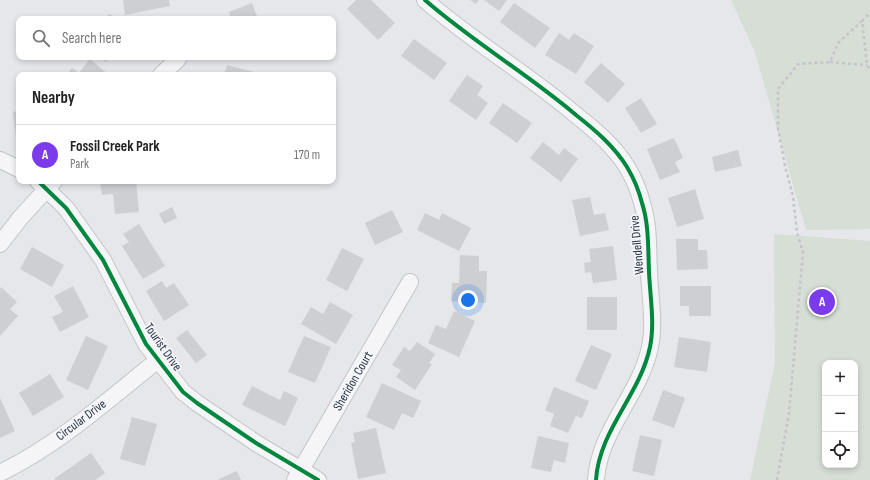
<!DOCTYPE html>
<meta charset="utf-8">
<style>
:root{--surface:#fff;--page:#f6f6f6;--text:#222;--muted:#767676;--line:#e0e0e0;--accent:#7c3aed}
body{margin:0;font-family:"Sofia Sans Condensed",sans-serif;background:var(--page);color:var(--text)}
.controls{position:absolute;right:12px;bottom:12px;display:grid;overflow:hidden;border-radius:8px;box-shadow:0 2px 6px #0003}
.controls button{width:36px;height:36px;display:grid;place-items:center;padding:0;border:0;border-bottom:1px solid var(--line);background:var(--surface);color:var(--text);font:20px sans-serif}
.you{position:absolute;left:468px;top:300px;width:14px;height:14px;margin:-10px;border:3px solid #fff;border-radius:50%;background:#1a73e8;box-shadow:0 0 0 6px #1a73e833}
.badge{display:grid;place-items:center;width:26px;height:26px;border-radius:50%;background:var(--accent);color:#fff;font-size:13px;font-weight:700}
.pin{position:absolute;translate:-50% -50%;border:2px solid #fff;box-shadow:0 1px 4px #0006}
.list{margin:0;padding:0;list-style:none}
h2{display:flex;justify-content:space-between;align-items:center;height:52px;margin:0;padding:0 16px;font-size:17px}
h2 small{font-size:13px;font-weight:400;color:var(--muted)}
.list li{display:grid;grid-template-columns:26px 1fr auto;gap:12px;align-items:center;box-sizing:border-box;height:60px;padding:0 16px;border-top:1px solid var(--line)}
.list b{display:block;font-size:15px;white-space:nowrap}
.list p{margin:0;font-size:13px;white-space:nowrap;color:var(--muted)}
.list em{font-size:13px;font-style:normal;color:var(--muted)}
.icon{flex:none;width:22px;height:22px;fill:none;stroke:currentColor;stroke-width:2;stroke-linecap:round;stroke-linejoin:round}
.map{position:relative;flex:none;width:870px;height:480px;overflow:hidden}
.search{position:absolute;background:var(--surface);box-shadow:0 2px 6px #0003;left:16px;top:16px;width:320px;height:44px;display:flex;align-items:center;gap:10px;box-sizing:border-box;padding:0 14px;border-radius:8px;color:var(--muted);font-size:15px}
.panel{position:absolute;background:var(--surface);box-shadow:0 2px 6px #0003;left:16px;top:72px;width:320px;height:112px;border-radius:8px}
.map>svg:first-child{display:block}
.green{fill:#d6ded5;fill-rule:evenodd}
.building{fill:#cdcfd3}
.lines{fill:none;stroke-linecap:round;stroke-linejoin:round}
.minor-casing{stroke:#c3c5c8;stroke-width:18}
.path{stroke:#c4c5ca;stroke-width:2.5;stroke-dasharray:3 3;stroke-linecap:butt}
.minor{stroke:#f5f5f7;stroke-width:16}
.cycleway-casing{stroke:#f4f6f9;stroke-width:6}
.cycleway{stroke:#00873e;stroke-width:4}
.labels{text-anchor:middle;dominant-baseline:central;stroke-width:3.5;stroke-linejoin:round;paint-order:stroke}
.street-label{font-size:13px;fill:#2a3446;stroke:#f4f6f9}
</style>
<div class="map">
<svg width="870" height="480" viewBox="0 0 870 480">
<rect width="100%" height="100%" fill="#e5e7ea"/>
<g class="green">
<path d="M731,0H870V229L806,230L755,52Z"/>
<path d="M774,234L870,241V480H750L775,363ZM825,363H855V465H825Z"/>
</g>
<g class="building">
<path d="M123,0H169L170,6L125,15Z"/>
<path d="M356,0H371L395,23L378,40L347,9Z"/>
<path d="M470,0H479L476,4Z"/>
<path d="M484,0H507L499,11Z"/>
<path d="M252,3L258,19H231L229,12Z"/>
<path d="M514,3L550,28L535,48L500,22Z"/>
<path d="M109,14L118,19H106Z"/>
<path d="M559,33L569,40L574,33L594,46L576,74L545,55Z"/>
<path d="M414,39L447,63L434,80L401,56Z"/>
<path d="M99,57H109L106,62Z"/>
<path d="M90,59L109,75H66L72,68L79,73Z"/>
<path d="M601,63L625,84L608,103L584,82Z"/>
<path d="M227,65L254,72L253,75H224Z"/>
<path d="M467,75L483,86L477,95L488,103L476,120L449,101Z"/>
<path d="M641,98L657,124L641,133L625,108Z"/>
<path d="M503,103L532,123L517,143L489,123Z"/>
<path d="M19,111V137H16L13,112Z"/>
<path d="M674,138L683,158L675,162L680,172L660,180L647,149Z"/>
<path d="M543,142L559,155L564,148L578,159L561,182L530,158Z"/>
<path d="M738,150L742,166L715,172L712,157Z"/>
<path d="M100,181H136L139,212L115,214L113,194L102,195Z"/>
<path d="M695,189L704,219L677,227L668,198Z"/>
<path d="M590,197L594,215L605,213L609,230L580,236L572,200Z"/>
<path d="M172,207L177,218L164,224L159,214Z"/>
<path d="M392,210L403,232L375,245L365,223Z"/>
<path d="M425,213L439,220L442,213L471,228L459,251L417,230Z"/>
<path d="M139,224L165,266L143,279L122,246L129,242L123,234Z"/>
<path d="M676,239H698V250H707L708,269L677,270Z"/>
<path d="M613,246L617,280L593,283L591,272L585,273L584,263L591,262L589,249Z"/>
<path d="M32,247L64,265L52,287L20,269Z"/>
<path d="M342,248L364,259L347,291L326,280Z"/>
<path d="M460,255L479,256V271H487L486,303L451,301L452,283H459Z"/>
<path d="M162,281L166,288L174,283L189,305L164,321L146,291Z"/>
<path d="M73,286L89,317L60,332L52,317L63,312L54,296Z"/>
<path d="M680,286H711V316H689V306H680Z"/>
<path d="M1,287L17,302L10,309L18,316L0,336V289Z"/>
<rect x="587" y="297" width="30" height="33"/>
<path d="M330,302L353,315L336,344L301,324L311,307L323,314Z"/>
<path d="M454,311L475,321L459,357L428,343L436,325L446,329Z"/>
<path d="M187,330L207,355L196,363L176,338Z"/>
<path d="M86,336L108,346L88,390L66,380Z"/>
<path d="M304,336L331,347L315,383L288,372Z"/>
<path d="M679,337L711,342L707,372L674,367Z"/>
<path d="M417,342L435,354L429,363L432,364L415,390L396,377L401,370L392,365L404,347L410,351Z"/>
<path d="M591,345L612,354L596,390L575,381Z"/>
<path d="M50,374L64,397L33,416L19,393Z"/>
<path d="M382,383L421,401L413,418L402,413L394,430L366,417Z"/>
<path d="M252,386L280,400L284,391L298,398L285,426L242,405Z"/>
<path d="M554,387L589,401L582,418L576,416L568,433L550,426L554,414L545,410Z"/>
<path d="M663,390L685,398L674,428L652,420Z"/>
<path d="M0,398L15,431L0,438Z"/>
<path d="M132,417L157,424L145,466L120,459Z"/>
<path d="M376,428L386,473L358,479L351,443L355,442L353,433Z"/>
<path d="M640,435L662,440L654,476L632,471Z"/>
<path d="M538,436L569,443L565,463L554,460L551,472L531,468Z"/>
<path d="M91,453L105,473L95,480H55L54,479Z"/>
<path d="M237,471L241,480H217Z"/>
</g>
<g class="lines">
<g class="minor-casing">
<g id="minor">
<path d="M425,0C473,42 528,74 576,115C595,130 614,146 627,167C633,177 639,191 642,203C649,224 648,249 649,272C650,296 655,323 650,347C640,395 599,430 596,480"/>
<path d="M161,75L178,59"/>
<path d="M0,160L19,169"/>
<path d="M38,181L66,208L103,260L146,344L183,392L197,403L256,443L318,480"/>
<path d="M0,244L21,217L54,181"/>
<path d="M0,473C58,445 108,400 158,360"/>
<path d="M295,480L410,282"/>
</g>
</g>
<g class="path">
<path d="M862,21L870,13"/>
<path d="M830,62L867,65"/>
<path d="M777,480L789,413L803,252L797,233L793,196L785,166L778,128V89L798,64L830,62L838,43L862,21L867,65L870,70"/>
</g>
<use href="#minor" class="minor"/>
<g class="cycleway-casing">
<g id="cycleway">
<path d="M425,0C473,42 528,74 576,115C595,130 614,146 627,167C633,177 639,191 642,203C649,224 648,249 649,272C650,296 655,323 650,347C640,395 599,430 596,480"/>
<path d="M38,181L66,208L103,260L146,344L183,392L197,403L256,443L318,480"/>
</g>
</g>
<use href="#cycleway" class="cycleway"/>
</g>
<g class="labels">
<g class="street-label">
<text transform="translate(637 245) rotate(-95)">Wendell Drive</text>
<text transform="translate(163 347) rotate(55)">Tourist Drive</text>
<text transform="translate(353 381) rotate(-60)">Sheridon Court</text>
<text transform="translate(81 420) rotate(-37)">Circular Drive</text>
</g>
</g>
</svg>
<div class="controls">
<button>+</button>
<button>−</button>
<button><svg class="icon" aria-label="locate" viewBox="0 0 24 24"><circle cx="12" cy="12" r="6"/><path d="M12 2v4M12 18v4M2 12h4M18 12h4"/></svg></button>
</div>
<div class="you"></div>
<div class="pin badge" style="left:822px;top:302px">A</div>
<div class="search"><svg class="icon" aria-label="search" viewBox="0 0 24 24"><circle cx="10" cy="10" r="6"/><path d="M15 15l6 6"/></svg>Search here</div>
<section class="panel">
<h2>Nearby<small></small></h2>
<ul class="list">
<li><span class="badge">A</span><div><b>Fossil Creek Park</b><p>Park</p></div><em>170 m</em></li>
</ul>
</section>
</div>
